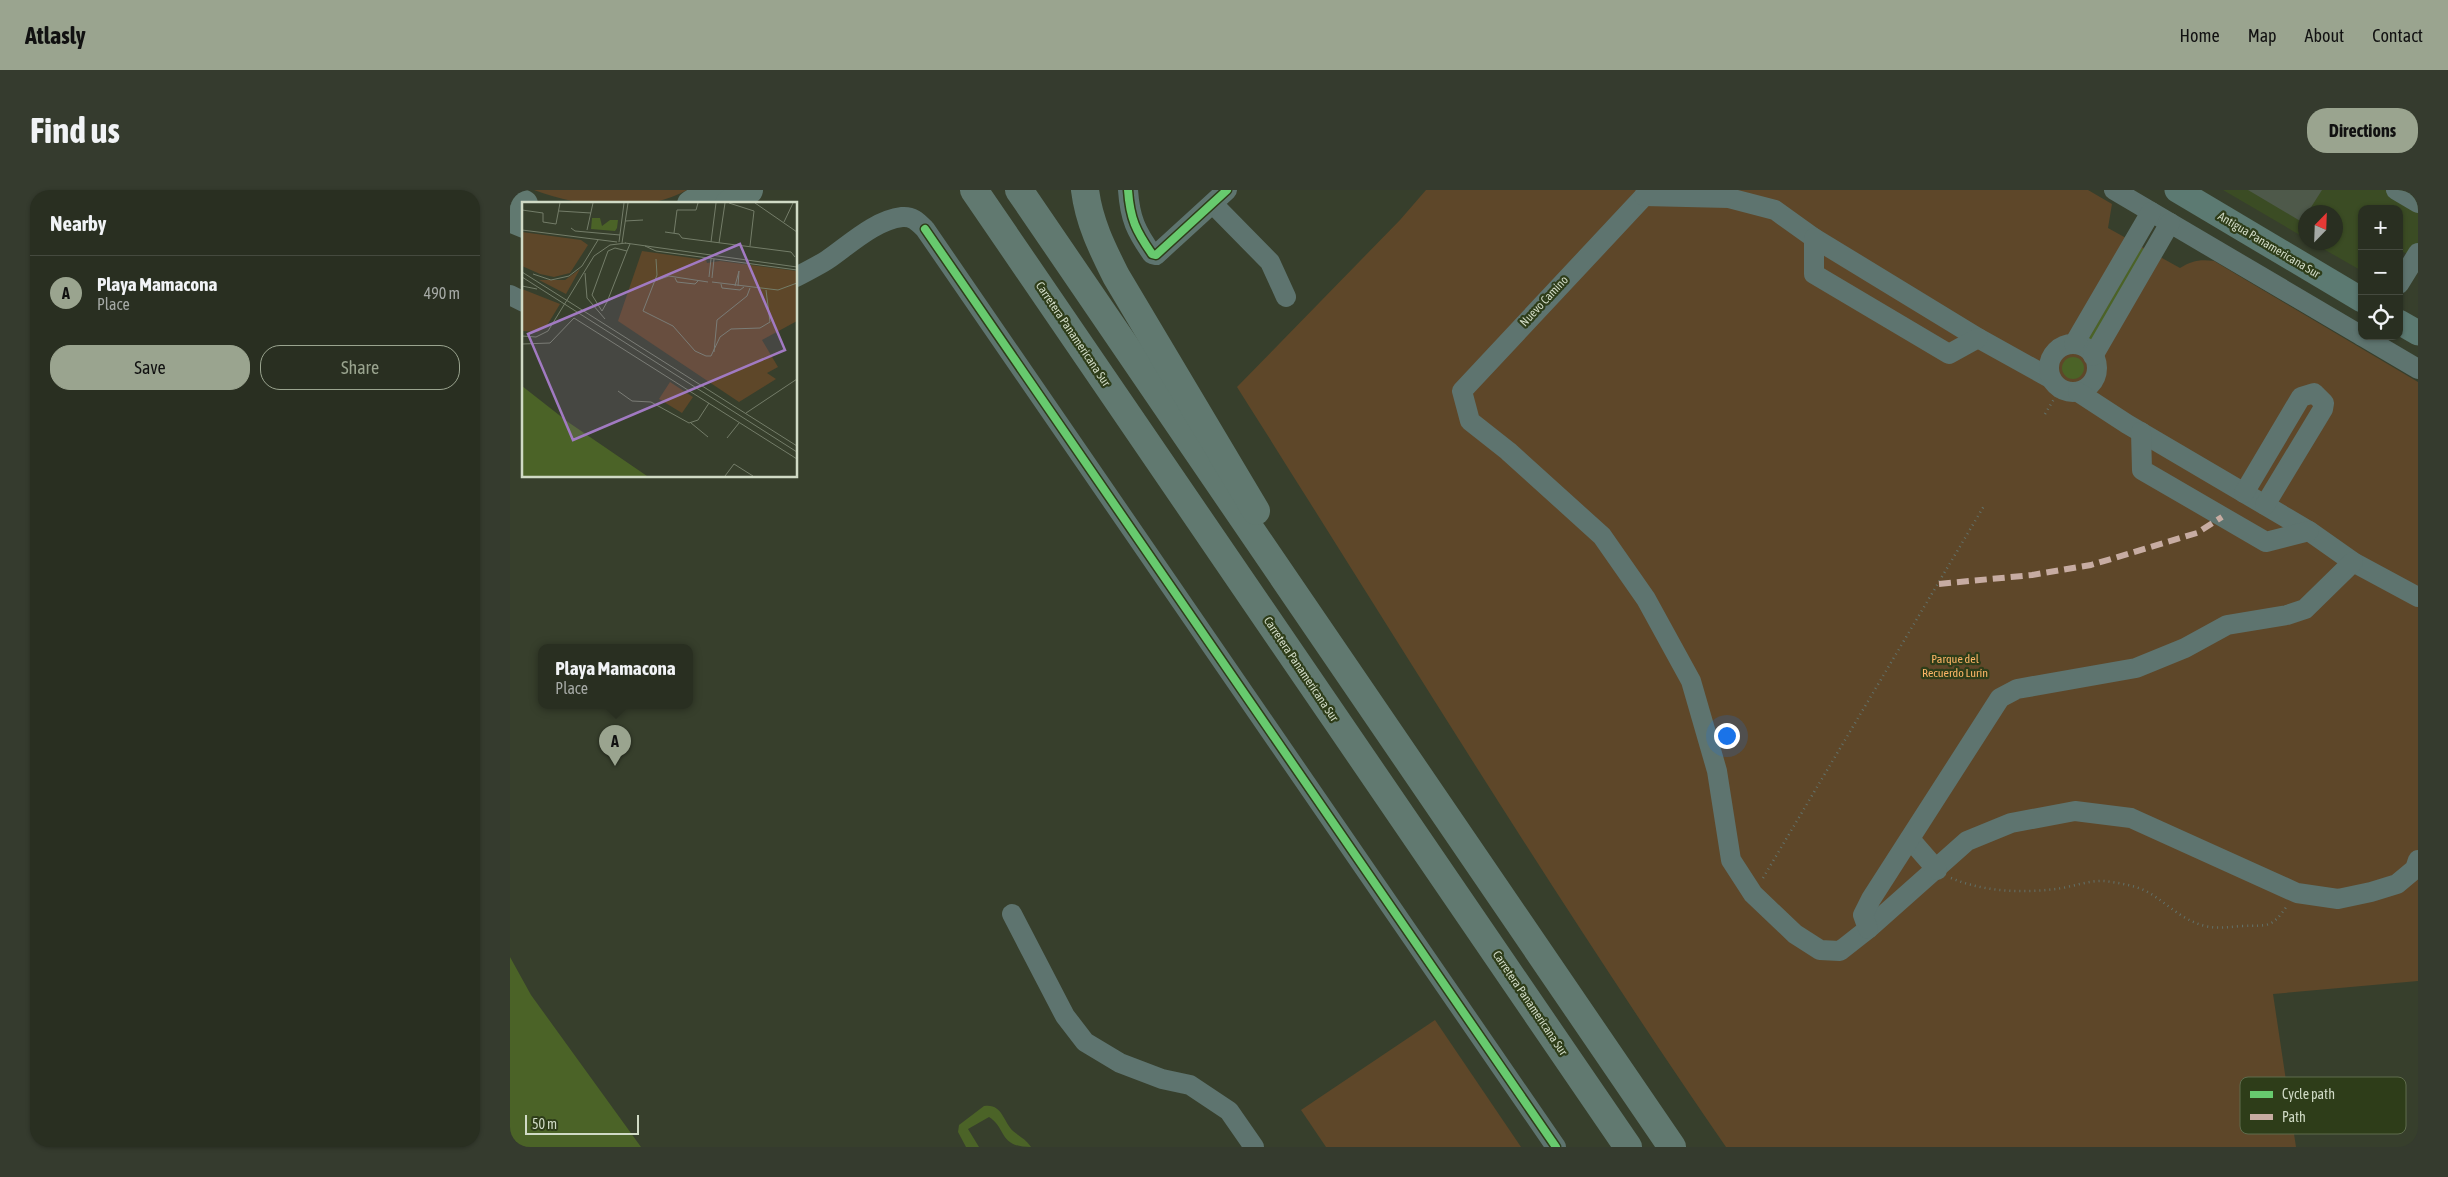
<!DOCTYPE html>
<meta charset="utf-8">
<style>
:root{--surface:#292f21;--page:#353b2e;--text:#f1f3f6;--muted:#a5a9a5;--line:#454a3f;--accent:#9aa48f}
body{margin:0;font-family:"Asap Condensed",sans-serif;background:var(--page);color:var(--text)}
.controls{position:absolute;right:15px;top:15px;display:grid;overflow:hidden;border-radius:10px;box-shadow:0 1px 4px #0004}
.controls button{width:45px;height:45px;display:grid;place-items:center;padding:0;border:0;border-bottom:1px solid var(--line);background:var(--surface);color:var(--text);font:25px sans-serif}
.compass{position:absolute;left:1788px;top:15px;width:45px;height:45px;border-radius:50%;background:var(--surface);box-shadow:0 1px 4px #0004;rotate:23deg}
.scale{position:absolute;left:15px;bottom:12px;width:114px;box-sizing:border-box;padding-left:5px;border:2px solid #d0dac5;border-top:0;font-size:14px;line-height:18px;white-space:nowrap;color:#d0dac5;-webkit-text-stroke:4px #2e3d19;paint-order:stroke}
.you{position:absolute;left:1216px;top:545px;width:18px;height:18px;margin:-12px;border:4px solid #fff;border-radius:50%;background:#1a73e8;box-shadow:0 0 0 8px #1a73e833}
.badge{display:grid;place-items:center;width:32px;height:32px;border-radius:50%;background:var(--accent);color:#111;font-size:16px;font-weight:700}
.pin{position:absolute;translate:-50% -41px;filter:drop-shadow(0 1px 2px #0008)}
.pin::after{content:'';position:absolute;top:26px;width:18px;height:15px;background:inherit;clip-path:polygon(0 0,100% 0,50% 100%)}
.popup{position:absolute;left:28px;top:454px;width:155px;height:65px;box-sizing:border-box;display:grid;place-content:center;border-radius:10px;background:var(--surface);filter:drop-shadow(0 1px 4px #0005);font-size:16px;white-space:nowrap;color:var(--muted)}
.popup b{font-size:19px;color:var(--text)}
.popup::after{content:'';position:absolute;left:50%;top:100%;margin-left:-10px;border:10px solid transparent;border-top-color:var(--surface)}
.list{margin:0;padding:0;list-style:none}
h2{display:flex;justify-content:space-between;align-items:center;height:65px;margin:0;padding:0 20px;font-size:21px}
h2 small{font-size:16px;font-weight:400;color:var(--muted)}
.list li{display:grid;grid-template-columns:32px 1fr auto;gap:15px;align-items:center;box-sizing:border-box;height:75px;padding:0 20px;border-top:1px solid var(--line)}
.list b{display:block;font-size:19px;white-space:nowrap}
.list p{margin:0;font-size:16px;white-space:nowrap;color:var(--muted)}
.list em{font-size:16px;font-style:normal;color:var(--muted)}
.actions{display:flex;gap:10px;padding:15px 20px}
.actions a{flex:1;padding:11px 0;border:1px solid var(--accent);border-radius:20px;text-align:center;font-size:18px;color:var(--accent)}
.actions .main{background:var(--accent);color:#111}
.icon{flex:none;width:28px;height:28px;fill:none;stroke:currentColor;stroke-width:2;stroke-linecap:round;stroke-linejoin:round}
.map{position:relative;flex:none;width:1908px;height:957px;overflow:hidden;border-radius:20px}
header{display:flex;align-items:center;gap:30px;box-sizing:border-box;height:70px;padding:0 25px;background:var(--accent);color:#111}
header strong{font-size:24px}
nav{display:flex;gap:28px;margin-inline-start:auto;font-size:18px}
.intro{display:flex;align-items:center;justify-content:space-between;box-sizing:border-box;height:120px;padding:0 30px}
h1{margin:0;font-size:35px}
.button{padding:12px 22px;border-radius:20px;background:var(--accent);color:#111;font-size:18px;font-weight:700}
main{display:flex;gap:30px;padding:0 30px}
aside{flex:1;background:var(--surface);border-radius:20px;box-shadow:0 1px 4px #0004}
.map>svg:first-child{display:block}
.built{fill:#3b4c24}
.green{fill:#5e4729}
.water{fill:#4b6327}
.building{fill:#4e594a}
.lines{fill:none;stroke-linecap:round;stroke-linejoin:round}
.path{stroke:#627169;stroke-width:2.5;stroke-dasharray:1 4;stroke-linecap:butt}
.minor{stroke:#5e746f;stroke-width:20}
.major{stroke:#5c7a72;stroke-width:25}
.highway{stroke:#617970;stroke-width:28}
.quiet{stroke:#c7aca2;stroke-width:6;stroke-dasharray:12 6;stroke-linecap:butt}
.cycleway-casing{stroke:#2e3d19;stroke-width:11}
.cycleway{stroke:#67ca6e;stroke-width:8}
.labels{text-anchor:middle;dominant-baseline:central;stroke-width:4.5;stroke-linejoin:round;paint-order:stroke}
.street-label{font-size:12px;fill:#d0dac5;stroke:#2e3d19}
.park-label{font-size:12px;fill:#fcb566;stroke:#2e3d19}
.inset-road{fill:none;stroke:#747d69;stroke-width:1}
.view{fill:#a17ac2;fill-opacity:0.15;stroke:#a17ac2;stroke-width:2.5}
.inset-edge{fill:none;stroke:#d0dac5;stroke-width:2.5}
.key{fill:#2e3d19;stroke:#5f6c4d;stroke-width:1}
.key-label{font-size:14px;fill:#d0dac5}
</style>
<header>
<strong>Atlasly</strong>
<nav><a>Home</a><a>Map</a><a>About</a><a>Contact</a></nav>
</header>
<div class="intro"><h1>Find us</h1><a class="button">Directions</a></div>
<main>
<aside>
<h2>Nearby<small></small></h2>
<ul class="list">
<li><span class="badge">A</span><div><b>Playa Mamacona</b><p>Place</p></div><em>490 m</em></li>
</ul>
<div class="actions"><a class="main">Save</a><a>Share</a></div>
</aside>
<div class="map">
<svg width="1908" height="957" viewBox="0 0 1908 957">
<rect width="100%" height="100%" fill="#373f2c"/>
<path class="built" d="M1713,0H1908V69L1889,60V19H1852V81L1803,53L1826,52V22H1796L1795,48Z"/>
<g class="green">
<path d="M24,0H177C135,24 68,17 24,0Z"/>
<path d="M916,0H1578L1602,14L1598,38L1670,78C1681,71 1690,69 1704,71L1908,192V791L1763,804L1786,957H1216C1045,709 888,451 727,197L890,30Z"/>
<path d="M925,830L1011,957H816L791,920Z"/>
</g>
<g class="water">
<path d="M1631,58L1634,59L1580,155L1576,153Z"/>
<circle cx="1563" cy="178" r="11"/>
<path d="M0,767L21,805L131,957H0Z"/>
<path d="M474,916C492,913 493,931 503,941C510,947 516,949 521,957C488,957 497,938 479,927L458,939L469,957H456L448,942L449,935Z"/>
</g>
<path class="building" d="M1738,0H1812L1798,22H1796L1792,32Z"/>
<g class="lines">
<g class="path">
<path d="M1535,224L1547,204"/>
<path d="M1253,688L1474,316"/>
<path d="M1441,688C1474,702 1511,703 1546,699C1562,697 1579,690 1595,691C1609,693 1623,695 1636,701C1656,712 1671,730 1695,736C1708,739 1719,737 1732,736C1758,735 1761,739 1777,716"/>
</g>
<g class="minor">
<path d="M618,0C620,29 626,41 642,64L646,65L717,0"/>
<path d="M1140,0L952,201L960,231L998,261L1092,346L1136,409L1181,491L1207,581L1221,670L1243,704L1285,744L1310,760L1330,761L1358,739L1457,651L1501,633L1565,621L1621,628L1787,703L1828,709L1861,702L1887,694L1905,679L1908,670"/>
<path d="M1604,0L1852,146"/>
<path d="M1886,0L1908,13"/>
<path d="M1134,6L1219,8L1265,20L1304,48L1468,148L1540,188"/>
<path d="M703,14L760,72L776,107"/>
<path d="M1304,48V84L1439,164L1468,148"/>
<path d="M286,87C297,81 308,76 317,70C339,55 365,30 392,27C403,26 408,32 415,39L1046,957"/>
<path d="M1889,94L1908,63"/>
<path d="M0,105L14,112"/>
<path d="M1852,146L1908,179"/>
<circle cx="1563" cy="178" r="24"/>
<path d="M1564,154L1641,22"/>
<path d="M1583,166L1660,33"/>
<path d="M1568,202L1617,234L1799,341L1843,372L1908,407"/>
<path d="M1631,242L1632,280L1756,352L1799,341"/>
<path d="M1734,303L1791,207L1804,203L1814,213L1813,219L1755,315"/>
<path d="M1400,649L1427,680"/>
<path d="M502,724L555,826L575,852L610,873L652,889L680,895L719,921L744,957"/>
<path d="M1358,739L1353,725L1361,709L1490,508L1507,499L1626,478L1675,458L1717,435L1777,425L1795,419L1843,372"/>
</g>
<g class="major">
<path d="M1667,0L1852,110"/>
<path d="M1889,132L1908,143"/>
</g>
<g class="highway">
<path d="M464,0L1118,957"/>
<path d="M509,0L1162,957"/>
<path d="M575,0C579,32 592,58 606,86L746,321"/>
<path d="M0,7L14,14"/>
<path d="M181,14L205,0"/>
<path d="M219,14L239,0"/>
<path d="M0,28L14,34"/>
</g>
<path class="quiet" d="M1429,394L1522,385L1581,375L1687,343L1712,327"/>
<g class="cycleway-casing">
<g id="cycleway">
<path d="M618,0C620,29 626,41 642,64L646,65L717,0"/>
<path d="M415,39L1046,957"/>
</g>
</g>
<use href="#cycleway" class="cycleway"/>
</g>
<g class="labels">
<g class="street-label">
<text transform="translate(1759 55) rotate(31)">Antigua Panamericana Sur</text>
<text transform="translate(1034 111) rotate(-47)">Nuevo Camino</text>
<text transform="translate(563 144) rotate(56)">Carretera Panamericana Sur</text>
<text transform="translate(791 479) rotate(56)">Carretera Panamericana Sur</text>
<text transform="translate(1020 813) rotate(56)">Carretera Panamericana Sur</text>
</g>
<g class="park-label">
<text x="1445" y="469">Parque del<tspan x="1445" dy="14">Recuerdo Lurín</tspan></text>
</g>
</g>
<g transform="translate(12 12)">
<rect width="275" height="275" fill="#373f2c"/>
<path d="M0,30L59,38L66,43L48,71L32,75L18,72L0,64ZM120,49L184,58L185,61L198,59L275,69V119L240,138L256,165L245,171L254,177L217,200L96,119ZM58,67L44,92L17,78H43ZM0,87L38,102L24,125L16,130L0,129ZM148,180L171,195L160,211L137,197Z" fill="#5e4729"/>
<path d="M70,16H78L80,24L88,18H96L95,26L93,29L69,27ZM0,184L46,220L125,274H0Z" fill="#4b6327"/>
<path class="inset-road" d="M207,1L232,9L228,44M233,1L275,30M0,8L21,11V20L34,22L38,1M37,9L69,11M103,19L121,18M262,20L271,1M49,26L53,29L98,33M0,28L95,40M65,28L71,1M143,30L157,32L160,36L269,50L273,55M152,31L155,8H174L176,1M97,40L102,1M189,40L194,1M100,41L106,1M103,41L275,65M197,41L203,1M123,44L134,49L275,68M105,49L93,46L86,49L70,93L80,109L85,100L105,49L108,42M134,57L135,73L121,109L151,124L173,149L184,154H189L198,135L209,127L238,126L248,120L244,88M0,70L275,244M63,71L65,96L83,117M11,72L29,78L47,74L60,64L76,38M0,75L275,250M187,75L189,57M153,76L155,80L173,82L176,79M190,76L192,57M133,79L147,74L186,80M190,80L256,88L275,81M199,82L200,86L218,88L222,85M0,84L15,87M213,84L217,69L216,84M0,134L14,135L26,129L72,54L88,43L104,41M0,142L28,141L52,116L275,257M192,150L195,118L225,94L228,86M96,189L110,199L129,200L167,221L176,218L187,201M224,211L275,177M169,221L186,235M205,236L217,221M203,274L212,262L231,274"/>
<path class="view" d="M218,42L263,148L51,238L6,132Z"/>
<rect width="275" height="275" class="inset-edge"/>
</g>
<rect x="1730" y="887" width="166" height="57" rx="8" class="key"/>
<rect x="1740" y="901" width="23" height="7" fill="#67ca6e"/>
<rect x="1740" y="924" width="23" height="6" fill="#c7aca2"/>
<g class="key-label">
<text x="1772" y="909">Cycle path</text>
<text x="1772" y="932">Path</text>
</g>
</svg>
<div class="controls">
<button>+</button>
<button>−</button>
<button><svg class="icon" aria-label="locate" viewBox="0 0 24 24"><circle cx="12" cy="12" r="6"/><path d="M12 2v4M12 18v4M2 12h4M18 12h4"/></svg></button>
</div>
<svg class="compass" viewBox="-18 -18 36 36"><path d="M0-13l5 13h-10z" fill="#e53935"/><path d="M0 13l5-13h-10z" fill="#a5a9a5"/></svg>
<div class="scale">50 m</div>
<div class="you"></div>
<div class="pin badge" style="left:105px;top:576px">A</div>
<div class="popup"><b>Playa Mamacona</b>Place</div>
</div>
</main>
